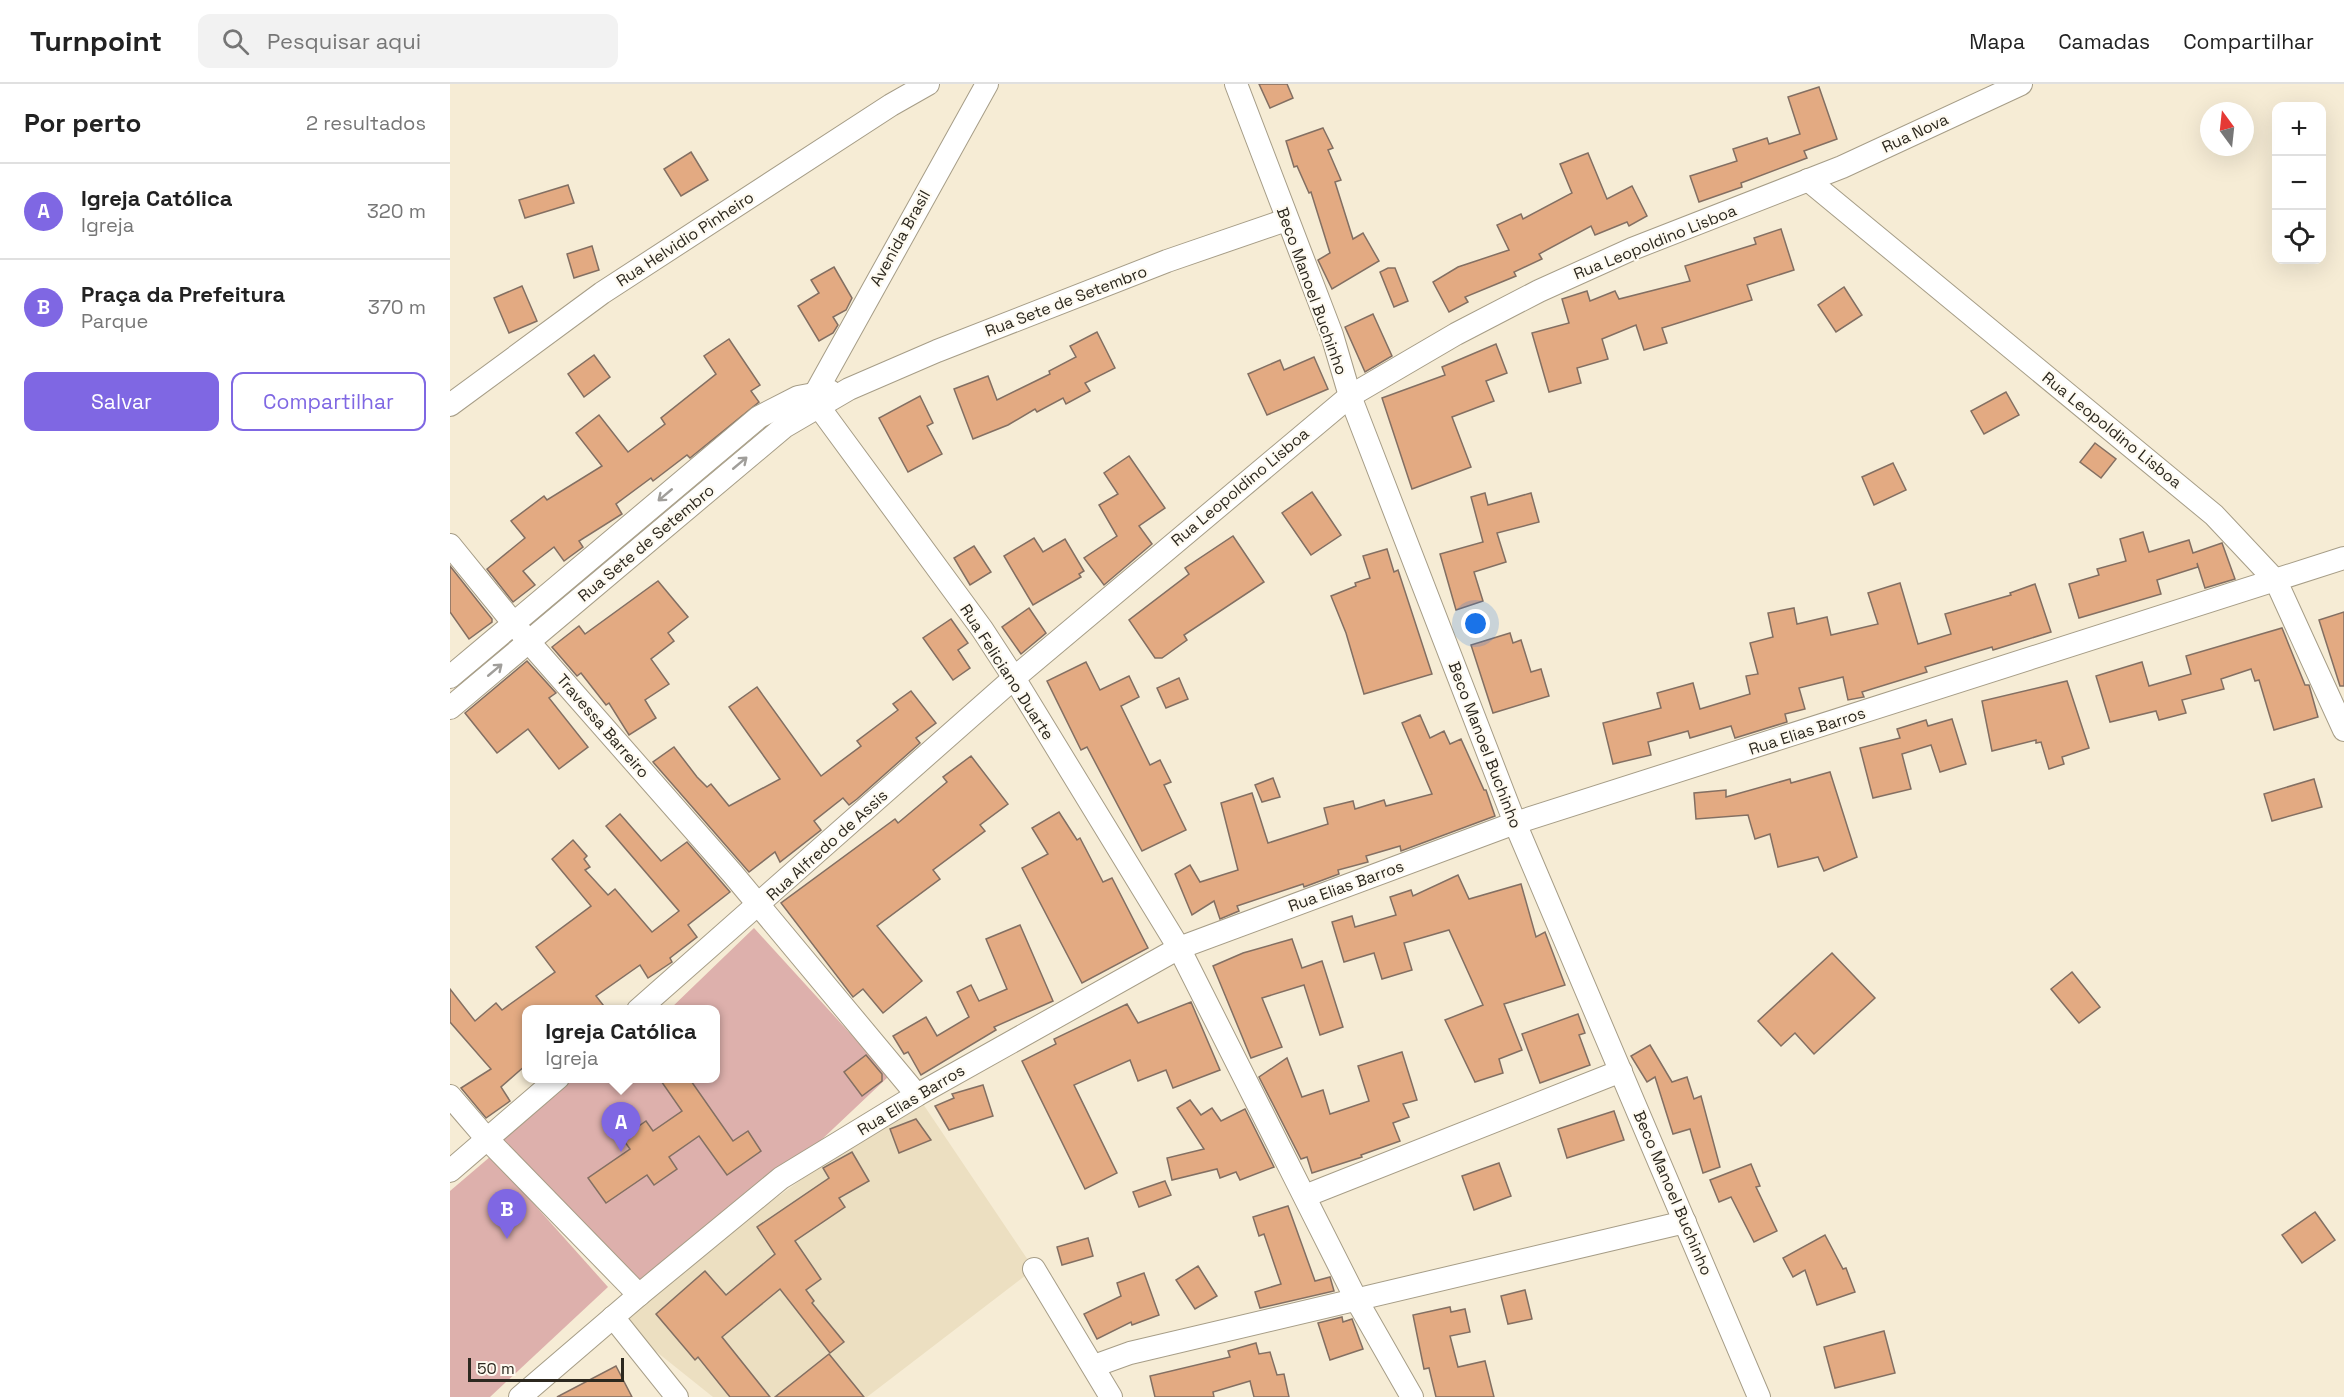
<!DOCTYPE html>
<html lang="pt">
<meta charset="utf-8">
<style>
:root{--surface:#fff;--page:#f2f2f2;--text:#222;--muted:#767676;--line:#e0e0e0;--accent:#7f67e3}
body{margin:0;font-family:"Space Grotesk",sans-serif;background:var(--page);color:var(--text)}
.controls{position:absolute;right:18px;top:18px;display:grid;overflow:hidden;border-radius:12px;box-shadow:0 6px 24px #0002}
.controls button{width:54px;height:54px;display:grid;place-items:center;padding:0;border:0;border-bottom:2px solid var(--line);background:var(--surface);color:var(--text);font:30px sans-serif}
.compass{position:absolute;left:1750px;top:18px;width:54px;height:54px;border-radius:50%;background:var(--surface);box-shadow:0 6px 24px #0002;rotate:345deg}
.scale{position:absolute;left:18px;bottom:15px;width:156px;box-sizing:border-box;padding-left:6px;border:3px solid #2c281f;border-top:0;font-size:16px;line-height:21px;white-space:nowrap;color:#2c281f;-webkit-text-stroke:4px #fefaf0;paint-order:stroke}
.you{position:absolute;left:1026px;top:540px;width:21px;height:21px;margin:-15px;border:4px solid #fff;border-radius:50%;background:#1a73e8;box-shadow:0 0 0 9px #1a73e833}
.badge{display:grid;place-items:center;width:39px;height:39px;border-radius:50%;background:var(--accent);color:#fff;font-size:20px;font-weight:700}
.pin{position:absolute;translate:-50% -50px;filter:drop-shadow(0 2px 3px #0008)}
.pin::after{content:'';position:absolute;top:32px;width:21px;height:18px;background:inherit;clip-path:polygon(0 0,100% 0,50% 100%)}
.popup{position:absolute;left:72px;top:921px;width:198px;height:78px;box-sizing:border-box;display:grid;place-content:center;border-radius:12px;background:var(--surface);filter:drop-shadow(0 2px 4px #0005);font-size:20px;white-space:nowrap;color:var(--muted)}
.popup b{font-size:22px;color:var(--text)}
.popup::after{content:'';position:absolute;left:50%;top:100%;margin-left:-12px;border:12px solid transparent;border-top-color:var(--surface)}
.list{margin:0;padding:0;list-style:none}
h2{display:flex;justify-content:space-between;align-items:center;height:78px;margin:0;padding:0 24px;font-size:26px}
h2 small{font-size:20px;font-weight:400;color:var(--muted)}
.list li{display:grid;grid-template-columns:39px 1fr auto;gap:18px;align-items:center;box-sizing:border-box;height:96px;padding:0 24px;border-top:2px solid var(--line)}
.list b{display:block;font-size:22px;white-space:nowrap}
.list p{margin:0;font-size:20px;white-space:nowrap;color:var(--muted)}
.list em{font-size:20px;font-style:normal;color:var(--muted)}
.actions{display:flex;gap:12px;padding:18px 24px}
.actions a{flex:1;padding:14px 0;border:2px solid var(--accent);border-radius:12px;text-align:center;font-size:21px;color:var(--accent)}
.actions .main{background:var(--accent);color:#fff}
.icon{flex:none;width:33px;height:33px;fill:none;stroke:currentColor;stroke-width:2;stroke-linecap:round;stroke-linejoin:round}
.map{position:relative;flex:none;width:1894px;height:1313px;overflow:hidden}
header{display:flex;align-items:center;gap:36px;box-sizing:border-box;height:84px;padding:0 30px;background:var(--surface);border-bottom:2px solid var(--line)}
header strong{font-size:28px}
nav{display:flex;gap:33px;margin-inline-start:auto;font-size:21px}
.search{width:420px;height:54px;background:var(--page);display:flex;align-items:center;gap:15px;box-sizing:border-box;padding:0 21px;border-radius:12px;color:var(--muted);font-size:22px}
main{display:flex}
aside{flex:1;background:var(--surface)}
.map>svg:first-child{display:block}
.built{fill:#ecdfc1}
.green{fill:#ddb0ac}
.building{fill:#e3aa82;stroke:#836f62;stroke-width:1.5}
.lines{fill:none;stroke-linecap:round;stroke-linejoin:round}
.minor-casing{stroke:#a69d87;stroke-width:24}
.minor{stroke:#fff;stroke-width:22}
.oneway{stroke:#a09e9a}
.labels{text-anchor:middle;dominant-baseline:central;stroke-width:4.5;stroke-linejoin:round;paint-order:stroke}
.street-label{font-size:16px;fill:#2c281f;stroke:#fefaf0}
</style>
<header>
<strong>Turnpoint</strong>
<div class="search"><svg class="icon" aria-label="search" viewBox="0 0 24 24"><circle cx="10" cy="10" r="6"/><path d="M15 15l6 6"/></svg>Pesquisar aqui</div>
<nav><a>Mapa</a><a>Camadas</a><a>Compartilhar</a></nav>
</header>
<main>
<aside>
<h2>Por perto<small>2 resultados</small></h2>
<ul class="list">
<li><span class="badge">A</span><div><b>Igreja Católica</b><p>Igreja</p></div><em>320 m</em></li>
<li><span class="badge">B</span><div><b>Praça da Prefeitura</b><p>Parque</p></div><em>370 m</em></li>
</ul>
<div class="actions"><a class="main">Salvar</a><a>Compartilhar</a></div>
</aside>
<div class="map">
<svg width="1894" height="1313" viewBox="0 0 1894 1313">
<rect width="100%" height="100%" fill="#f6ecd5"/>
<path class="built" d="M467,1011L584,1185L417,1313H263L163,1233Z"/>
<g class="green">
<path d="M304,844L439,992L331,1094L189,1211L37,1055L124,995L266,994V926L220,925Z"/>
<path d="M41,1072L158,1203L40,1313H0V1107Z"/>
</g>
<g class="building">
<path d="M809,0H837L843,14L820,24Z"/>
<path d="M1369,3L1387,55L1354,67L1357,74L1291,99L1292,103L1249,118L1240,92L1287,77L1283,65L1317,54L1319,60L1350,50L1338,13Z"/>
<path d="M873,44L883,64L878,66L891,96L885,98L903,155L913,149L929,177L882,205L868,176L880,169L861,108L859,109L847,82L844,83L836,57Z"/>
<path d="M241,68L258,96L231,112L214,85Z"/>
<path d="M1138,69L1157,115L1182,102L1197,132L1179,142L1177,138L1145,151L1141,142L1089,170L1092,175L1064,188L1066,192L1015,213L1018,218L999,228L983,198L1008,183L1059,166L1047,141L1071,130L1073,135L1122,109L1110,80Z"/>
<path d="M118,101L124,119L75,134L69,116Z"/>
<path d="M1331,145L1344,186L1297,201L1302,216L1212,244L1217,259L1194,266L1186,241L1152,255L1158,275L1127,284L1131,299L1099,308L1082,249L1119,239L1112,215L1137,207L1140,217L1165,207L1169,215L1240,197L1235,182L1306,160L1304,154Z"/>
<path d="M142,162L149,186L124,194L117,170Z"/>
<path d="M384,183L402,214L396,226L383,233L388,241L383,249L369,257L348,222L369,209L361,196Z"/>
<path d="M938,184H945L958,217L944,223L930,188Z"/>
<path d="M72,202L87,237L59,249L44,214Z"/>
<path d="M1394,203L1412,231L1386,248L1368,221Z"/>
<path d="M923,230L942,272L915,288L895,243Z"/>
<path d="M647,248L665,284L635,299L640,307L616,320L613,314L587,328L585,325L558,341L523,355L504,305L538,292L547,316L600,290L599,287L626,273L620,262Z"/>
<path d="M279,255L310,301L301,307L309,318L240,374L237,371L203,397L201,394L166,420L172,430L129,457L133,463L114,477L104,463L73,487L85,501L63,518L37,485L75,454L61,437L94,412L97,416L152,382L126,349L149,331L178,368L215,340L211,334L266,290L254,272Z"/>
<path d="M1046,260L1057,289L1036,297L1044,317L1002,333L1021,383L962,405L932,314L995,291L992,283Z"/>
<path d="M144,271L160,293L134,313L118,290Z"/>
<path d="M864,273L878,305L817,331L798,290L830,276L834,286Z"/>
<path d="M1556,308L1569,331L1534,350L1521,327Z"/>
<path d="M470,312L483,339L477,342L492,370L458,388L429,334Z"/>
<path d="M1645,359L1666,375L1651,394L1630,378Z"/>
<path d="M679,372L715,424L689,442L702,460L654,501L634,474L667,452L649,421L668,410L654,389Z"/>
<path d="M1443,379L1456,406L1424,421L1412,393Z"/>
<path d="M862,408L891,451L861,471L832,429Z"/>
<path d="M1035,409L1038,421L1081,409L1089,438L1047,449L1056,478L1024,488L1033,517L1006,526L990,470L1033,458L1021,413Z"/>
<path d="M1693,448L1699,468L1739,456L1743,469L1772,459L1785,495L1755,504L1747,479L1748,483L1707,496L1711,510L1629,534L1619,500L1649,491L1647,485L1676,477L1670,455Z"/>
<path d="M783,452L814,498L734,551L737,556L712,574H705L679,536L739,490L735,484Z"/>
<path d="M584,454L593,468L615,455L634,487L629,490L631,493L583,521L554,472Z"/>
<path d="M524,462L541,488L520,501L504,474Z"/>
<path d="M937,465L944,488L948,486L982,590L914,610L896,549L881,512L906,502L905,499L920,494L913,472Z"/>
<path d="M0,482L42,535V538L19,555L0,528Z"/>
<path d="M208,497L238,533L218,549L224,557L201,575L219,600L195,616L206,634L179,651L159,619L156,621L131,589L127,592L102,563L129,542L135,550Z"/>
<path d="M1450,499L1468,560L1501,550L1495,530L1561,511L1560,509L1585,500L1601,548L1543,566L1542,563L1475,583L1477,588L1412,608L1414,613L1398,616L1393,593L1349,604L1355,625L1335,630L1337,638L1285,654L1281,642L1240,654L1238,647L1198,658L1201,671L1163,680L1153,639L1211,624L1207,609L1243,599L1250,625L1300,610L1296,592L1308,590L1300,559L1323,553L1318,529L1344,524L1347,540L1377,533L1381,551L1428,540L1418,509Z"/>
<path d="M579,524L596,549L571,570L552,543Z"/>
<path d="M1894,528V602H1890L1869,536Z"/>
<path d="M501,535L518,559L508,566L520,584L503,596L473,554Z"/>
<path d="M1832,544L1855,601H1859L1868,633L1824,646L1809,596L1805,597L1801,585L1771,595L1774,605L1732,616L1736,629L1709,636L1706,627L1660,638L1646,592L1692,578L1699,602L1741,590L1736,572Z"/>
<path d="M1060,549L1063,559L1071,556L1081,588L1091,585L1099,612L1043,629L1021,561Z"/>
<path d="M77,577L106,609L99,614L138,663L109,685L78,645L47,669L15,629Z"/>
<path d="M636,578L650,606L679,592L689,613L671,622L700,681L710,676L721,698L714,701L736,746L692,767L637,663L631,666L597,597Z"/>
<path d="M729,594L738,615L716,624L707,604Z"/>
<path d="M1617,597L1639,664L1612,673L1614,680L1599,685L1591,658L1586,659V656L1542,667L1532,617Z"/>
<path d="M307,603L371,692L411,662L407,657L448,626L443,620L461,607L486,639L466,654L470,659L407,715L399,721L393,714L364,737L371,746L330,778L325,768L299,788L203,678L224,663L247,693L257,703L261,700L279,722L330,695L279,623Z"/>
<path d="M970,631L980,654L994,647L1000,660L1011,655L1034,706H1036L1045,732L951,767L950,762L916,772L918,778L888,786L889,790L854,803L853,800L787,822L789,827L770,835L764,817L742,831L725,790L740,781L750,798L788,786L771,719L802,709L818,759L878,740L874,724L903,717L905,725L934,716L936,722L982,710L952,639Z"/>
<path d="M1502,635L1516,680L1490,688L1481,661L1452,670L1461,705L1423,714L1410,664L1450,654L1447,645L1476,636L1478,642Z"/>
<path d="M521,672L558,720L530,741L535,747L483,786L490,795L427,842L472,897L433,929L413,905L403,913L331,819L445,735L448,739L497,698L493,693Z"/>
<path d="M1380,688L1407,773L1374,787L1368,773L1328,783L1320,750L1305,755L1298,731L1246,735L1244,709L1276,706V713L1340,695L1341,699Z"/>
<path d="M823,694L830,713L812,718L805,701Z"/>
<path d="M1864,695L1872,723L1822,737L1814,710Z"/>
<path d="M609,728L627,756L630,754L653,798L662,794L698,864L632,899L572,784L598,770L582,744Z"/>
<path d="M170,730L211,777L237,758L280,808L238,841L247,853L220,874L222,878L198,894L190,881L146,912L157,926H76V981L51,1003L60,1017L36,1034L11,1004L41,985L0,938V905L25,937L46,919L52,926L105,888L86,863L141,822L102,775L123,756L137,772L134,775L140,783L135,786L158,811L165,805L202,848L229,827L156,742Z"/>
<path d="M1008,791L1019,815L1071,800L1086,853L1095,848L1115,901L1054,920L1072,966L1049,975L1053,989L1025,998L995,936L1033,921L999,846L954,859L962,886L932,895L924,869L894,878L882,838L902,832L905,843L946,831L940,813L961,806L963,812Z"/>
<path d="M570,841L603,917L544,943L546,946L471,991L458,968L454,970L443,952L476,933L487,952L519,933L507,908L521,901L529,917L557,905L536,855Z"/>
<path d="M842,855L852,884L872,877L893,943L870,951L854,901L812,914L832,963L801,974L763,882L793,869Z"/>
<path d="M1382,869L1425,914L1364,970L1345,949L1331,962L1308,937Z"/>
<path d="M1622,888L1650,923L1629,939L1601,905Z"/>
<path d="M741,918L770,986L723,1004L716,986L688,997L680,976L624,1001L667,1089L635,1105L572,977L606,960L604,955L677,920L688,939Z"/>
<path d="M1128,930L1135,949L1129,951L1140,981L1090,999L1072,950Z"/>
<path d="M1200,961L1222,998L1237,993L1244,1015L1251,1012L1270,1083L1253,1089L1240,1045L1223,1050L1205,993L1197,998L1181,972Z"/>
<path d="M952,968L967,1016L953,1020L959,1033L943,1039L950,1057L911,1071L912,1073L862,1089L857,1073L851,1075L809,993L837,974L852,1013L873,1006L880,1030L919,1017L908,982Z"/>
<path d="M416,971L432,990V997L412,1012L394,988Z"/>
<path d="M209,994H239L283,1057L298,1047L311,1067L277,1091L249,1052L219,1073L227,1085L204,1101L197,1091L156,1119L138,1094L180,1065L172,1054L196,1037L203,1047L232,1027Z"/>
<path d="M533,1001L543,1032L499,1046L485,1022L504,1014L502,1010Z"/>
<path d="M740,1016L751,1031L762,1024L771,1037L795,1025L824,1083L790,1096L786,1088L770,1094L767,1085L722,1096L717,1074L754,1065L727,1024Z"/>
<path d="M1164,1027L1174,1056L1117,1074L1108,1045Z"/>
<path d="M466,1035L481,1056L449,1069L440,1045Z"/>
<path d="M402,1068L419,1097L389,1114L395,1123L345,1157L371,1195L356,1206L364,1217L362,1219L394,1258L380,1269L330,1205L272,1253L320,1313H280L248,1273L245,1276L206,1230L255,1187L276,1211L325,1170L307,1143L379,1094L373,1084Z"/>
<path d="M1049,1079L1061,1112L1024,1126L1012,1092Z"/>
<path d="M1301,1080L1310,1102L1306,1103L1327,1147L1304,1158L1281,1113L1269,1118L1260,1096Z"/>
<path d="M715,1097L721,1111L689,1123L683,1108Z"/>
<path d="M838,1122L865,1197L880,1193L884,1207L810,1224L805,1208L831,1200L814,1150L809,1152L803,1133Z"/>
<path d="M1865,1128L1885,1156L1852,1179L1832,1151Z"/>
<path d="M1375,1151L1393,1185L1396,1184L1405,1208L1367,1221L1355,1186L1343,1193L1333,1174Z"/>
<path d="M638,1154L643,1172L612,1181L607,1163Z"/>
<path d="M748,1182L767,1212L745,1225L726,1196Z"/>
<path d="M694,1189L709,1231L682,1241L681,1238L647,1255L634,1230L671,1212L667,1199Z"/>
<path d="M1075,1206L1082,1235L1058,1240L1051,1212Z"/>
<path d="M1000,1223L1001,1228L1015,1225L1020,1248L1000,1252L1008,1283L1035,1277L1044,1313H986L979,1284L974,1285L963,1231Z"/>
<path d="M892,1233L893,1238L902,1235L913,1265L880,1276L868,1239Z"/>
<path d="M1434,1247L1445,1289L1385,1304L1374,1263Z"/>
<path d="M806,1259L809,1270L820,1268L827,1291L834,1290L839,1313H804L800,1297L763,1308L764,1313H705L700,1292L780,1273L778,1267Z"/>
<path d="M379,1270L414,1313H325Z"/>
<path d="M166,1282L182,1313H107Z"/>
</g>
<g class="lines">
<g class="minor-casing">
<g id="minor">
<path d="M786,0L882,251L900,312L1065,739L1309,1313"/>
<path d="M1358,96L1764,431L1826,497L1894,646"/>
<path d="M366,308L369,323L532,545L564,594L729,864L906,1215L962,1313"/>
<path d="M366,308L537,0"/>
<path d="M0,321L152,209L441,21L478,0"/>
<path d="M0,461L78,557L282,789L467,1011"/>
<path d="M0,593L309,333L348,313L380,307"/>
<path d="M0,624L334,343L399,305L487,267L717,177L836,136"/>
<path d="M188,926L564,594L900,312L1006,250L1089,207L1182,165L1392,83L1571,0"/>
<path d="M0,1012L37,1055L189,1211"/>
<path d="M0,1087L108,994"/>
<path d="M855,1112L1171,987"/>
<path d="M584,1185L661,1313"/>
<path d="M163,1233L227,1313"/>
<path d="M644,1282L680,1269L1235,1138"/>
<path d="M70,1313L189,1211L331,1094L467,1011L729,864L1065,739L1894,474"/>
</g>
</g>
<use href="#minor" class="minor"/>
</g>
<defs><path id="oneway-shaft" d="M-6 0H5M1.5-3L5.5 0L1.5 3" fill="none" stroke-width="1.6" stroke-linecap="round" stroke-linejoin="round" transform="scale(1.5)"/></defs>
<g class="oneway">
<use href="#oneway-shaft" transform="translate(290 379) rotate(-40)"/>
<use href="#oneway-shaft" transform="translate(215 411) rotate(140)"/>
<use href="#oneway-shaft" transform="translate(45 586) rotate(-40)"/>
</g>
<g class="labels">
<g class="street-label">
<text transform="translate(1465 49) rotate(-25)">Rua Nova</text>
<text transform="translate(450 154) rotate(-61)">Avenida Brasil</text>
<text transform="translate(235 155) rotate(-33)">Rua Helvidio Pinheiro</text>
<text transform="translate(1205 158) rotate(-22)">Rua Leopoldino Lisboa</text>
<text transform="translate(862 207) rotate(70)">Beco Manoel Buchinho</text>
<text transform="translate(616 217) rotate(-21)">Rua Sete de Setembro</text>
<text transform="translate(1662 346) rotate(39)">Rua Leopoldino Lisboa</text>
<text transform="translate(790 403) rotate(-40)">Rua Leopoldino Lisboa</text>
<text transform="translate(196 459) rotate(-40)">Rua Sete de Setembro</text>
<text transform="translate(557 588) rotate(57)">Rua Feliciano Duarte</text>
<text transform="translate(153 642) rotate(49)">Travessa Barreiro</text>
<text transform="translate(1357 647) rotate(-18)">Rua Elias Barros</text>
<text transform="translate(1035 661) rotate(69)">Beco Manoel Buchinho</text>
<text transform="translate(377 761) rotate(-42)">Rua Alfredo de Assis</text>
<text transform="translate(896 802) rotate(-20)">Rua Elias Barros</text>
<text transform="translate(461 1016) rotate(-31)">Rua Elias Barros</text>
<text transform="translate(1223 1109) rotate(67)">Beco Manoel Buchinho</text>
</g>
</g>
</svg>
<div class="controls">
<button>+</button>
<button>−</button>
<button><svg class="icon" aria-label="locate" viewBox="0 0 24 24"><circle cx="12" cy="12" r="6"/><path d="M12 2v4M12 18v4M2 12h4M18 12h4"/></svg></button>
</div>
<svg class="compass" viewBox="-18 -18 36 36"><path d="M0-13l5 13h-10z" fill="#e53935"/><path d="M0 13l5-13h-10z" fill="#767676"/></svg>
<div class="scale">50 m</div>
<div class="you"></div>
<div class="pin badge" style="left:171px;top:1068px">A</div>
<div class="popup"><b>Igreja Católica</b>Igreja</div>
<div class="pin badge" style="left:57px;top:1155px">B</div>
</div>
</main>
